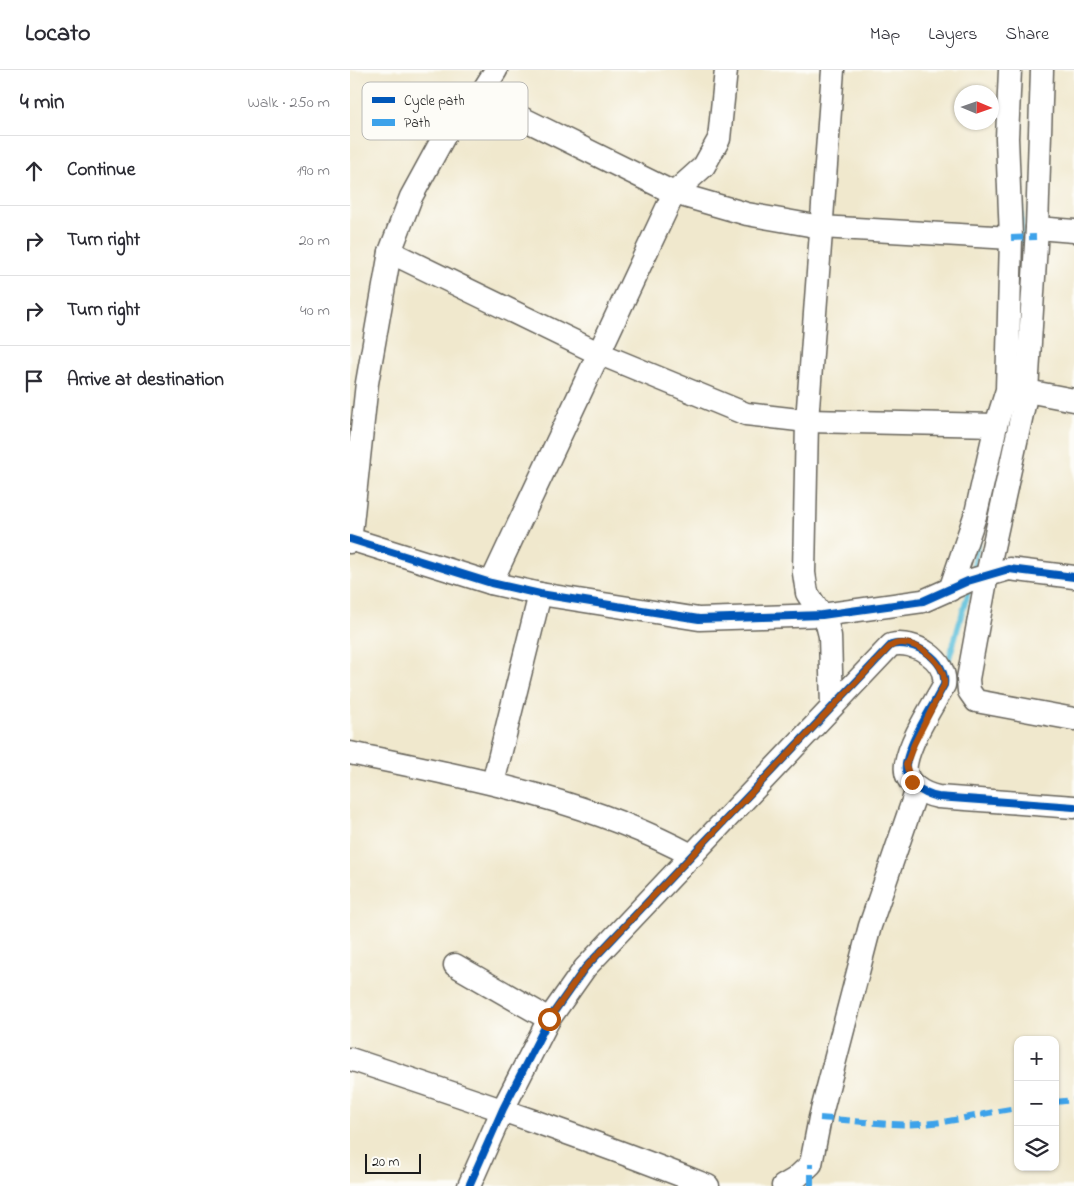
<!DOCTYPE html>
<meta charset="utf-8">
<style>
:root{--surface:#fff;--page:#f2f2f3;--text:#2b2b33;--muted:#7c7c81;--line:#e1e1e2}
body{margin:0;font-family:"Indie Flower",sans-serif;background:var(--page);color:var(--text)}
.controls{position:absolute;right:15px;bottom:15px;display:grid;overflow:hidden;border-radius:10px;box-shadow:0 1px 4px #0004}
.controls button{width:45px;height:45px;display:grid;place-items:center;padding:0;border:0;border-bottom:1px solid var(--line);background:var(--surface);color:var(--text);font:25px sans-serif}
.compass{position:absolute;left:604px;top:15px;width:45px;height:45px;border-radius:50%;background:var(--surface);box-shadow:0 1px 4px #0004;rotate:92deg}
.scale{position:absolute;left:15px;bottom:12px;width:56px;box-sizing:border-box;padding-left:5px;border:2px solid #1c1c1c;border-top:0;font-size:14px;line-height:18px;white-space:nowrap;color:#1c1c1c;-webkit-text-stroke:4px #fdfcf7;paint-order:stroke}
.stop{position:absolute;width:15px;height:15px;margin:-11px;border:4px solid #b45309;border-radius:50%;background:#fff}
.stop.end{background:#b45309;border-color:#fff;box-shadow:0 1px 5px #0008}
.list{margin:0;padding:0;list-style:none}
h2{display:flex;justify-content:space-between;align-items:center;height:65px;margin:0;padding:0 20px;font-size:21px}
h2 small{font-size:16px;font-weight:400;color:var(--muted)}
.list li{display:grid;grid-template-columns:32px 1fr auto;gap:15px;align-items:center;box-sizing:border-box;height:70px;padding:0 20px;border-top:1px solid var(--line)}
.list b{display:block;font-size:19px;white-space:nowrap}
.list em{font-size:16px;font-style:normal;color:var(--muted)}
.icon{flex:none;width:28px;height:28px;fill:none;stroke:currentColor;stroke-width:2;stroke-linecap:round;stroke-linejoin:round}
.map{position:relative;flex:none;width:724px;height:1116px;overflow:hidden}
header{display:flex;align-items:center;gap:30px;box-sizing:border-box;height:70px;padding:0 25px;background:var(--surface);border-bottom:1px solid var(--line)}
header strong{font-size:24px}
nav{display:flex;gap:28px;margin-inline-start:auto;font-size:18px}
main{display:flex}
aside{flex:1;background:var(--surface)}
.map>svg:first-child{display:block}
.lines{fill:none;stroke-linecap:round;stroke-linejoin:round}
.stream{stroke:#5dc0db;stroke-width:5.5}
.street-casing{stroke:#66635a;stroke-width:25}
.street{stroke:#fff;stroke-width:22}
.quiet{stroke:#3da2ea;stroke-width:6;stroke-dasharray:12 6;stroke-linecap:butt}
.cycleway-casing{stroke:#fdfcf7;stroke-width:11}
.cycleway{stroke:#0057b8;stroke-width:8}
.route{stroke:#b45309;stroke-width:6}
.key{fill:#fdfcf7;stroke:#bab9b5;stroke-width:1}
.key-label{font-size:14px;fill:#1c1c1c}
</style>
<header>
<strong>Locato</strong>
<nav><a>Map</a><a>Layers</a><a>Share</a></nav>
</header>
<main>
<aside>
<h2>4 min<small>Walk · 250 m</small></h2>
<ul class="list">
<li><svg class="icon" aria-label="ahead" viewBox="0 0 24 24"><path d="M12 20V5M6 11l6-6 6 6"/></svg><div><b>Continue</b></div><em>190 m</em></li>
<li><svg class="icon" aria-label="right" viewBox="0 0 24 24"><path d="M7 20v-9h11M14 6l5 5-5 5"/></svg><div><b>Turn right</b></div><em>20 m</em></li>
<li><svg class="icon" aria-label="right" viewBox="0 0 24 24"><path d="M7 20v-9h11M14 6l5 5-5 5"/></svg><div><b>Turn right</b></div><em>40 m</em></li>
<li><svg class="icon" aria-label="arrive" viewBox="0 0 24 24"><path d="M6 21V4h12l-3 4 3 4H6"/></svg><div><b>Arrive at destination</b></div></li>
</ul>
</aside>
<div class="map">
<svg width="724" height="1116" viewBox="0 0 724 1116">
<rect width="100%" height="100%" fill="#fdfcf7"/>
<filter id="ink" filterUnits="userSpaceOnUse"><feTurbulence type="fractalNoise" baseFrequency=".02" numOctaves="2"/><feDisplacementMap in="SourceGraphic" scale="10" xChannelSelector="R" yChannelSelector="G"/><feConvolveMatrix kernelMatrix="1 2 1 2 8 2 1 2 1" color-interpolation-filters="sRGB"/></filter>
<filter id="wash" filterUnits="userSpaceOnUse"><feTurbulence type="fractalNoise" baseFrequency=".0096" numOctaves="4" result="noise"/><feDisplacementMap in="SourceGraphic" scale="20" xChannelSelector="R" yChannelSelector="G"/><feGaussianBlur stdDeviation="1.12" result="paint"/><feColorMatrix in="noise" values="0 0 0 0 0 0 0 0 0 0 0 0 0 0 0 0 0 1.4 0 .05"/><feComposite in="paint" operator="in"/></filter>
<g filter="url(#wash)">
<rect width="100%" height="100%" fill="#f0e8cd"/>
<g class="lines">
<g class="stream">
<path d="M670,119L672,172"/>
<path d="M622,505L628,470"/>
<path d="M597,596L620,516"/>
</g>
</g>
</g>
<g filter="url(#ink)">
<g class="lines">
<g class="street-casing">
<g id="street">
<path d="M692,0L687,158L677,321L637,505L618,609L619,621L626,631L724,649"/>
<path d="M129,27L324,123L397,144L471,157L661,168"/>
<path d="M687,158L724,161"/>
<path d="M40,182L248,283L396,344L457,351L646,355"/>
<path d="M677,321L724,330"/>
<path d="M0,469L141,513L190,524L349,549L472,545L573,531L618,511L659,499L724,507"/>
<path d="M0,472L17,313L40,182L61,127L97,61L129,27L146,0"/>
<path d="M141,513L324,123L354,96L369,69L376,0"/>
<path d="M600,520L626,443L646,355L657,320L661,168L657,68L660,0"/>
<path d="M482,637L480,566L477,554L457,523L454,503L457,351L483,0"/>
<path d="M0,683C117,707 238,729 343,786"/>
<path d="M143,713L190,524"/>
<path d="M105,895L199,949"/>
<path d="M0,989C121,1029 240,1069 358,1116"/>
<path d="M119,1116L153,1039L199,949L235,898L541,575C564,569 598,590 594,615C582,637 560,670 556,694C553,713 573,724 588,727L724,737"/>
<path d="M433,1116L445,1109L461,1094L470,1048L520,856L567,719"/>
</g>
</g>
<use href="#street" class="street"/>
<g class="quiet">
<path d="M661,168L686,167"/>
<path d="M705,1032L724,1030"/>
<path d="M470,1048C503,1050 537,1056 570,1054C603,1053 635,1042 668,1038"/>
<path d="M461,1116V1094"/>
</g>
<g class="cycleway-casing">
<g id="cycleway">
<path d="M0,469L141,513L190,524L349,549L472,545L573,531L618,511L659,499L724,507"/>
<path d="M119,1116L153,1039L199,949L235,898L541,575C564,569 598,590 594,615C582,637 560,670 556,694C553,713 573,724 588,727L724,737"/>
</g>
</g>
<use href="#cycleway" class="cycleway"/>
</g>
</g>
<g class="lines" filter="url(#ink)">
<path class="route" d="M199,949L235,898L532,585C537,579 542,573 551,573C570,572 597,595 594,615L564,674L556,695L562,712"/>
</g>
<rect x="12" y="12" width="166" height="58" rx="8" class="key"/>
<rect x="22" y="27" width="23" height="6" fill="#0057b8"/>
<rect x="22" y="49" width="23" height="7" fill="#3da2ea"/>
<g class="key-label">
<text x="54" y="35">Cycle path</text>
<text x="54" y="57">Path</text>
</g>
</svg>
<div class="controls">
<button>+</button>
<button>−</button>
<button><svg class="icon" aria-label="layers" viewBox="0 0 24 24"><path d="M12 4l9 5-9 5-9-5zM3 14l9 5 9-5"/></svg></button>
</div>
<svg class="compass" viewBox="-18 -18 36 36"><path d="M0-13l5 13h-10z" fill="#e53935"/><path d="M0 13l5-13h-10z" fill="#7c7c81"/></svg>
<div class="scale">20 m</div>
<div class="stop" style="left:199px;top:949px"></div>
<div class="stop end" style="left:562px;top:712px"></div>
</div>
</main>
